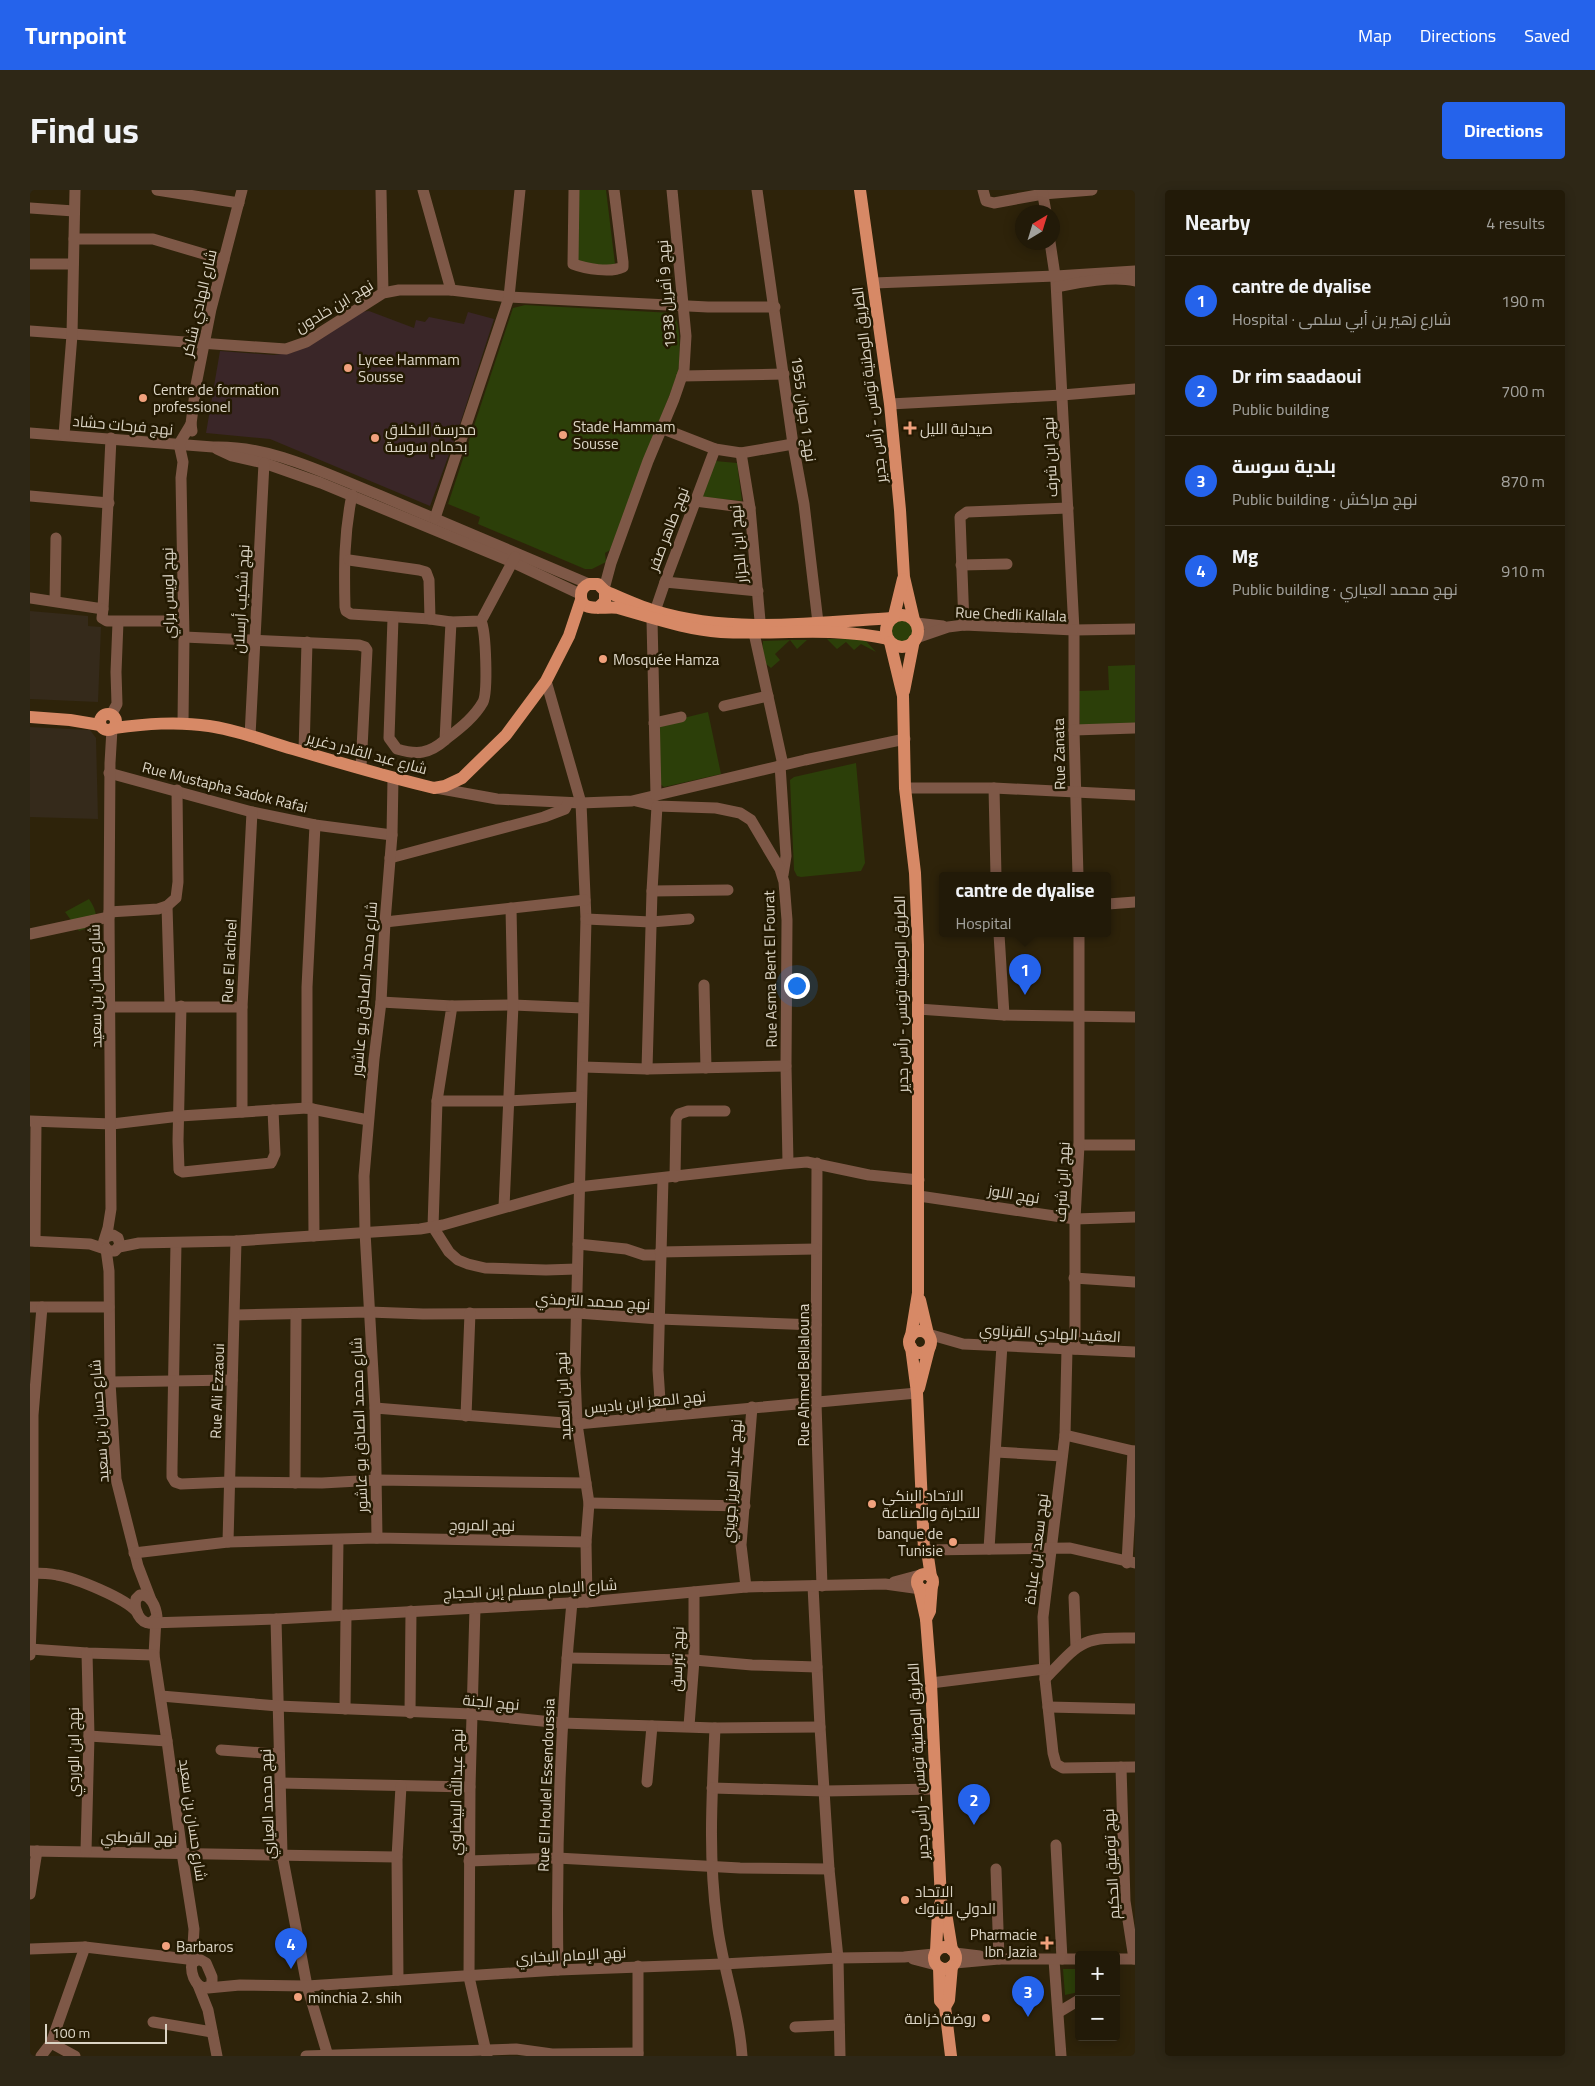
<!DOCTYPE html>
<meta charset="utf-8">
<style>
:root{--surface:#221a08;--page:#2e2716;--text:#f1f3f6;--muted:#a2a19c;--line:#3f3829;--accent:#2563eb}
body{margin:0;font-family:Georgia,Cairo,serif;background:var(--page);color:var(--text)}
.controls{position:absolute;right:15px;bottom:15px;display:grid;overflow:hidden;border-radius:5px;box-shadow:0 2px 12px #0003}
.controls button{width:45px;height:45px;display:grid;place-items:center;padding:0;border:0;border-bottom:1px solid var(--line);background:var(--surface);color:var(--text);font:25px sans-serif}
.compass{position:absolute;left:985px;top:15px;width:45px;height:45px;border-radius:50%;background:var(--surface);box-shadow:0 2px 12px #0003;rotate:38deg}
.scale{position:absolute;left:15px;bottom:12px;width:122px;box-sizing:border-box;padding-left:5px;border:2px solid #dbd4c5;border-top:0;font-size:14px;line-height:18px;white-space:nowrap;color:#dbd4c5;-webkit-text-stroke:4px #241a02;paint-order:stroke}
.you{position:absolute;left:766px;top:795px;width:18px;height:18px;margin:-12px;border:4px solid #fff;border-radius:50%;background:#1a73e8;box-shadow:0 0 0 8px #1a73e833}
.badge{display:grid;place-items:center;width:32px;height:32px;border-radius:50%;background:var(--accent);color:#fff;font-size:16px;font-weight:700}
.pin{position:absolute;translate:-50% -41px;filter:drop-shadow(0 1px 2px #0008)}
.pin::after{content:'';position:absolute;top:26px;width:18px;height:15px;background:inherit;clip-path:polygon(0 0,100% 0,50% 100%)}
.popup{position:absolute;left:909px;top:682px;width:172px;height:65px;box-sizing:border-box;display:grid;place-content:center;border-radius:5px;background:var(--surface);filter:drop-shadow(0 1px 4px #0005);font-size:16px;white-space:nowrap;color:var(--muted)}
.popup b{font-size:19px;color:var(--text)}
.popup::after{content:'';position:absolute;left:50%;top:100%;margin-left:-10px;border:10px solid transparent;border-top-color:var(--surface)}
.list{margin:0;padding:0;list-style:none}
h2{display:flex;justify-content:space-between;align-items:center;height:65px;margin:0;padding:0 20px;font-size:21px}
h2 small{font-size:16px;font-weight:400;color:var(--muted)}
.list li{display:grid;grid-template-columns:32px 1fr auto;gap:15px;align-items:center;box-sizing:border-box;height:90px;padding:0 20px;border-top:1px solid var(--line)}
.list b{display:block;font-size:19px;white-space:nowrap}
.list p{margin:0;font-size:16px;white-space:nowrap;color:var(--muted)}
.list em{font-size:16px;font-style:normal;color:var(--muted)}
.map{position:relative;flex:none;width:1105px;height:1866px;overflow:hidden;border-radius:5px}
header{display:flex;align-items:center;gap:30px;box-sizing:border-box;height:70px;padding:0 25px;background:var(--accent);color:#fff}
header strong{font-size:24px}
nav{display:flex;gap:28px;margin-inline-start:auto;font-size:18px}
.intro{display:flex;align-items:center;justify-content:space-between;box-sizing:border-box;height:120px;padding:0 30px}
h1{margin:0;font-size:35px}
.button{padding:12px 22px;border-radius:5px;background:var(--accent);color:#fff;font-size:18px;font-weight:700}
main{display:flex;gap:30px;padding:0 30px}
aside{flex:1;background:var(--surface);border-radius:5px;box-shadow:0 2px 12px #0003}
.map>svg:first-child{display:block}
.industrial{fill:#352a1b}
.education{fill:#3a2628}
.green{fill:#2c3f09}
.lines{fill:none;stroke-linecap:round;stroke-linejoin:round}
.minor{stroke:#7e5847;stroke-width:11}
.major{stroke:#d78966;stroke-width:12}
.poi-dot{fill:#f1a17d;stroke:#241a02;stroke-width:2}
.labels{text-anchor:middle;dominant-baseline:central;stroke-width:5;stroke-linejoin:round;paint-order:stroke}
.street-label{font-size:15px;fill:#dbd4c5;stroke:#241a02}
.poi-label{font-size:15px;fill:#dbd4c5;stroke:#241a02;text-anchor:start}
</style>
<header>
<strong>Turnpoint</strong>
<nav><a>Map</a><a>Directions</a><a>Saved</a></nav>
</header>
<div class="intro"><h1>Find us</h1><a class="button">Directions</a></div>
<main>
<div class="map">
<svg width="1105" height="1866" viewBox="0 0 1105 1866">
<rect width="100%" height="100%" fill="#2e230a"/>
<g class="industrial">
<path d="M0,421L58,426V436L71,437L68,512L0,509Z"/>
<path d="M0,537L60,540L66,548L68,629L0,627Z"/>
</g>
<path class="education" d="M339,121L384,138L386,130L395,132L399,127L434,134L438,122L464,129L429,237L400,316L240,249L176,243L190,161L244,165L264,162L328,122Z"/>
<g class="green">
<path d="M547,0H576L586,82L547,79Z"/>
<path d="M495,115L643,123C652,135 650,168 648,183L580,360L575,363L576,372L562,379H555L448,334L450,327L418,314L483,118Z"/>
<path d="M685,271L707,273L712,311L672,307Z"/>
<circle cx="872" cy="441" r="11"/>
<path d="M797,449H834L846,462L831,454L824,460L816,452L807,459Z"/>
<path d="M760,450H777L767,459L760,450L745,464L750,470L741,478L731,470L733,451Z"/>
<path d="M1105,475V536L1050,537L1049,501L1079,500L1078,476Z"/>
<path d="M678,522L691,584L634,597L629,593V534Z"/>
<path d="M826,573L835,673L831,681L771,687L767,686L764,680L760,590L764,587Z"/>
<path d="M59,709C65,718 67,724 66,735L49,741L35,722Z"/>
<path d="M1033,1779H1049V1802L1035,1805Z"/>
</g>
<g class="lines">
<g class="minor">
<path d="M127,0L209,13"/>
<path d="M351,0L353,103"/>
<path d="M393,0L421,100"/>
<path d="M544,0L543,74C556,79 581,83 593,77V72L584,0"/>
<path d="M727,0L763,254L774,314L789,441"/>
<path d="M953,0L956,11L964,13L1013,4L1062,0"/>
<path d="M1012,0L1016,22"/>
<path d="M0,18L44,21"/>
<path d="M44,49H123L194,70"/>
<path d="M1020,52L1026,92L1044,440V540L1048,686"/>
<path d="M0,74H43"/>
<path d="M844,93L1026,86L1105,81"/>
<path d="M1027,97C1048,92 1084,86 1105,91"/>
<path d="M0,141L256,159L276,152L353,103L369,100H421L479,107L678,117H745"/>
<path d="M652,186L754,184"/>
<path d="M860,214L1032,205L1105,199"/>
<path d="M631,238L685,259L711,263L763,254"/>
<path d="M162,241L161,234L166,195L181,119L212,0"/>
<path d="M0,243L183,257C241,255 296,284 349,305C419,334 489,364 559,394"/>
<path d="M34,245L42,145L45,0"/>
<path d="M187,259L202,266L234,273L291,293L482,372L550,404"/>
<path d="M711,263L720,318L731,442"/>
<path d="M322,305C314,343 314,379 315,417L316,421L321,424L400,429L421,432L451,431L485,367"/>
<path d="M0,306L79,313"/>
<path d="M665,311L720,318"/>
<path d="M405,328L479,107L490,0"/>
<path d="M319,370L389,380L396,382L399,390L400,429"/>
<path d="M931,375L977,374"/>
<path d="M635,392L728,401"/>
<path d="M574,399L581,373L618,271L644,209L654,180L656,146L642,0"/>
<path d="M0,408L73,419L81,248"/>
<path d="M25,411L26,348"/>
<path d="M73,419L72,428L77,431H153"/>
<path d="M363,428L359,548L367,559C387,565 399,564 415,550L421,432"/>
<path d="M886,433L913,436"/>
<path d="M934,435L930,327L937,322L1038,318"/>
<path d="M724,443L753,575"/>
<path d="M154,447L329,455L335,457L337,460L331,578"/>
<path d="M886,448L918,437L934,435L1044,440L1105,439"/>
<path d="M516,491L551,613L556,729L545,1183L547,1234L559,1313L556,1352L557,1412"/>
<path d="M694,516L738,506"/>
<path d="M81,525L87,514L86,482L88,432"/>
<path d="M153,533L154,447L151,288L153,272L149,254L161,234"/>
<path d="M624,533L651,527"/>
<path d="M1044,540L1105,538"/>
<path d="M220,546L234,273"/>
<path d="M415,550C429,539 444,528 453,512C458,502 456,441 451,431"/>
<path d="M274,562L277,452"/>
<path d="M750,575L756,666L753,685"/>
<path d="M79,583L222,622L285,635L362,645"/>
<path d="M406,598L467,609L551,613L602,611L775,570L875,549"/>
<path d="M875,598H964L1105,605"/>
<path d="M964,598L966,686"/>
<path d="M626,605L622,430L635,392L685,259"/>
<path d="M606,611L627,616L686,618L710,623L721,630L750,679L754,692L757,730L756,876L758,973"/>
<path d="M360,668L514,627L535,619L538,613"/>
<path d="M622,701L698,700"/>
<path d="M1078,714L1105,712"/>
<path d="M137,716L140,816"/>
<path d="M79,722L128,719L137,716L146,708L148,692L147,600"/>
<path d="M556,729L621,732L659,729"/>
<path d="M355,732L555,710"/>
<path d="M0,744L79,727"/>
<path d="M969,744L974,825"/>
<path d="M674,795L676,878"/>
<path d="M351,812L422,816L407,911L403,1037L419,1062L428,1070L438,1074L455,1078L516,1080L547,1079"/>
<path d="M151,816L148,951L149,980L153,982L241,973L245,964L243,920"/>
<path d="M422,816L483,815L553,818"/>
<path d="M80,817H212"/>
<path d="M888,819L974,825L1105,827"/>
<path d="M553,877L617,879L756,876"/>
<path d="M617,879L622,701L627,616"/>
<path d="M407,911H478L551,907"/>
<path d="M277,918V797L285,635"/>
<path d="M283,919L284,1046"/>
<path d="M212,922V817L222,622"/>
<path d="M0,931L82,934L150,926L277,918L338,930"/>
<path d="M1049,955H1105"/>
<path d="M787,973L786,1213L792,1396"/>
<path d="M645,987L646,929L649,924L658,921H695"/>
<path d="M889,1006L1045,1029L1105,1027"/>
<path d="M474,1017L483,815L481,718"/>
<path d="M76,1047L83,1045L88,1048L90,1055L85,1061H78L73,1054L78,1038L81,1019L79,722L80,573L82,539"/>
<path d="M0,1051L60,1054L75,1059"/>
<path d="M5,1051L6,932"/>
<path d="M146,1053L142,1278V1287L145,1292L151,1294L199,1292L292,1293L347,1290L556,1293"/>
<path d="M548,1054L596,1059L614,1065H630"/>
<path d="M89,1057L109,1053L206,1051L390,1039L413,1035L548,997L753,974L777,972L839,985L889,990"/>
<path d="M76,1059L79,1081L80,1192L86,1289L108,1376L121,1410"/>
<path d="M630,1062L786,1059"/>
<path d="M1044,1088L1105,1092"/>
<path d="M0,1117H79"/>
<path d="M205,1125L339,1122L393,1124L547,1123L629,1129L786,1135"/>
<path d="M898,1144L933,1154L1105,1162"/>
<path d="M1037,1159L1035,1245L1013,1427L1015,1489L1023,1563L1026,1574L1033,1578L1105,1577"/>
<path d="M1045,1159V1029L1049,955V744"/>
<path d="M80,1192L202,1190"/>
<path d="M345,1218L547,1234L887,1203"/>
<path d="M436,1226L440,1123"/>
<path d="M631,1226L628,1180L633,988"/>
<path d="M1035,1245L1103,1261"/>
<path d="M966,1262L1032,1266"/>
<path d="M265,1293L266,1125"/>
<path d="M559,1313L715,1316"/>
<path d="M347,1348L345,1218L335,1042L334,986L344,869L351,812L355,732L362,645L363,588"/>
<path d="M198,1352L206,1051"/>
<path d="M959,1359L972,1155"/>
<path d="M894,1360L1040,1358L1105,1373"/>
<path d="M104,1363L198,1352L347,1348L556,1352"/>
<path d="M1097,1373L1103,1261H1105"/>
<path d="M0,1383C9,1383 18,1383 27,1385C46,1388 95,1408 107,1422"/>
<path d="M864,1392L890,1385"/>
<path d="M783,1396L790,1537L799,1679L808,1768L810,1866"/>
<path d="M716,1397L711,1355L722,1217"/>
<path d="M110,1405C121,1404 126,1417 127,1427L121,1433C110,1434 103,1419 106,1409Z"/>
<path d="M1044,1407L1046,1457"/>
<path d="M445,1418L440,1597L439,1787L457,1866"/>
<path d="M307,1425L308,1350"/>
<path d="M126,1428L124,1465L137,1551L152,1663L164,1739L162,1773"/>
<path d="M246,1429L252,1664L277,1796L298,1866"/>
<path d="M119,1433L246,1429L557,1412L716,1397L855,1394L891,1399"/>
<path d="M0,1459L57,1463L124,1465"/>
<path d="M0,1465L3,1383V1225L12,1117"/>
<path d="M537,1468L664,1470L722,1475L787,1477"/>
<path d="M1015,1489C1051,1451 1051,1447 1105,1448"/>
<path d="M901,1493L1014,1479"/>
<path d="M131,1506L248,1516L442,1524L532,1533L685,1538L790,1537"/>
<path d="M1018,1517L1105,1519"/>
<path d="M315,1519L316,1425"/>
<path d="M380,1523L381,1421"/>
<path d="M659,1536L664,1470V1402"/>
<path d="M685,1538C682,1605 678,1665 687,1732C692,1777 709,1820 712,1866"/>
<path d="M59,1546L137,1551"/>
<path d="M191,1560L249,1564"/>
<path d="M1091,1577L1095,1711L1104,1769"/>
<path d="M617,1592L622,1536"/>
<path d="M250,1593L440,1597"/>
<path d="M682,1598L795,1601L905,1599"/>
<path d="M1026,1655L1032,1769"/>
<path d="M0,1661L367,1667"/>
<path d="M56,1661L59,1546L57,1463"/>
<path d="M439,1671L527,1668L710,1678L799,1679"/>
<path d="M966,1679L969,1769"/>
<path d="M0,1704L7,1661"/>
<path d="M0,1759L55,1757L166,1770"/>
<path d="M925,1763L950,1766"/>
<path d="M169,1769L176,1773L182,1787V1794C169,1806 159,1784 162,1773Z"/>
<path d="M883,1769L906,1775"/>
<path d="M1086,1769H1105"/>
<path d="M1024,1770L1031,1866"/>
<path d="M925,1773L969,1769H1049"/>
<path d="M528,1780C526,1657 530,1535 542,1412"/>
<path d="M368,1790L367,1667L371,1596"/>
<path d="M168,1795L178,1820L187,1866"/>
<path d="M178,1798L210,1795L277,1796L528,1780L693,1774L808,1768L874,1767L904,1764"/>
<path d="M1029,1822L1049,1810"/>
<path d="M123,1832L182,1842"/>
<path d="M765,1837L809,1835"/>
<path d="M21,1853L45,1866"/>
<path d="M11,1866L21,1853L55,1757"/>
<path d="M276,1866L486,1859L522,1864L608,1863"/>
<path d="M608,1866V1776"/>
</g>
<g class="major">
<path d="M830,0L860,214L870,320L874,387L884,430"/>
<path d="M575,401C591,408 608,416 625,421C700,444 785,433 862,428"/>
<path d="M568,418L575,411V401L568,394H559C554,396 551,400 551,405C550,425 577,415 588,418C624,428 654,439 691,442C746,445 804,436 858,449"/>
<circle cx="872" cy="441" r="16"/>
<path d="M864,426L873,389"/>
<path d="M860,452L873,506L875,598L885,683L888,755V1103L881,1146"/>
<path d="M874,501L884,450"/>
<circle cx="78" cy="532" r="8"/>
<path d="M0,527L40,530L70,535"/>
<path d="M84,538C115,534 147,531 179,536C208,540 235,551 263,559C307,572 351,585 396,596L404,598L415,596L432,588L476,545L516,491L539,446L551,410"/>
<path d="M890,1110L898,1144"/>
<circle cx="890" cy="1152" r="11"/>
<path d="M881,1157L887,1203L894,1360L898,1367L901,1387"/>
<path d="M889,1198L899,1159"/>
<circle cx="895" cy="1392" r="8"/>
<path d="M889,1397L896,1429L901,1493L911,1711L916,1723L922,1760"/>
<path d="M896,1429L900,1421L902,1395"/>
<circle cx="915" cy="1768" r="11"/>
<path d="M906,1761L908,1722L911,1711"/>
<path d="M909,1777L910,1811L915,1817L921,1866"/>
<path d="M915,1817L919,1810L922,1776"/>
</g>
</g>
<g class="poi-dot">
<circle cx="318" cy="178" r="5"/>
<circle cx="113" cy="208" r="5"/>
<path d="M877.5 230.5h5v5h5v5h-5v5h-5v-5h-5v-5h5z"/>
<circle cx="533" cy="245" r="5"/>
<circle cx="345" cy="248" r="5"/>
<circle cx="573" cy="469" r="5"/>
<circle cx="842" cy="1314" r="5"/>
<circle cx="923" cy="1352" r="5"/>
<circle cx="875" cy="1710" r="5"/>
<path d="M1014.5 1745.5h5v5h5v5h-5v5h-5v-5h-5v-5h5z"/>
<circle cx="136" cy="1756" r="5"/>
<circle cx="268" cy="1807" r="5"/>
<circle cx="956" cy="1828" r="5"/>
</g>
<g class="labels">
<g class="street-label">
<text transform="translate(636 104) rotate(-94)">نهج 9 أفريل 1938</text>
<text transform="translate(169 113) rotate(-77)">شارع الهادي شاكر</text>
<text transform="translate(304 116) rotate(-31)">نهج ابن خلدون</text>
<text transform="translate(839 195) rotate(-97)">الطريق الوطنية تونس - رأس جدير</text>
<text transform="translate(774 219) rotate(82)">نهج 1 جوان 1955</text>
<text transform="translate(93 235) rotate(5)">نهج فرحات حشاد</text>
<text transform="translate(1020 267) rotate(-93)">نهج ابن شرف</text>
<text transform="translate(638 339) rotate(-69)">نهج طاهر صفر</text>
<text transform="translate(708 354) rotate(-95)">نهج ابن الجزار</text>
<text transform="translate(138 403) rotate(-91)">نهج لويس براي</text>
<text transform="translate(211 409) rotate(-87)">نهج شكيب أرسلان</text>
<text transform="translate(981 424) rotate(2)">Rue Chedli Kallala</text>
<text transform="translate(337 563) rotate(15)">شارع عبد القادر دغرير</text>
<text transform="translate(1029 564) rotate(-91)">Rue Zanata</text>
<text transform="translate(195 597) rotate(14)">Rue Mustapha Sadok Rafai</text>
<text transform="translate(199 771) rotate(-87)">Rue El achbel</text>
<text transform="translate(740 779) rotate(-91)">Rue Asma Bent El Fourat</text>
<text transform="translate(65 796) rotate(-91)">شارع حسان بن سعيد</text>
<text transform="translate(334 799) rotate(-85)">شارع محمد الصادق بو عاشور</text>
<text transform="translate(871 804) rotate(-91)">الطريق الوطنية تونس - رأس جدير</text>
<text transform="translate(1032 992) rotate(-87)">نهج ابن شرف</text>
<text transform="translate(984 1004) rotate(9)">نهج اللوز</text>
<text transform="translate(563 1111) rotate(3)">نهج محمد الترمذي</text>
<text transform="translate(1020 1143) rotate(3)">العقيد الهادي القرناوي</text>
<text transform="translate(773 1185) rotate(-90)">Rue Ahmed Bellalouna</text>
<text transform="translate(187 1201) rotate(-88)">Rue Ali Ezzaoui</text>
<text transform="translate(533 1206) rotate(-93)">نهج ابن العميد</text>
<text transform="translate(615 1212) rotate(-6)">نهج المعز ابن باديس</text>
<text transform="translate(69 1231) rotate(-94)">شارع حسان بن سعيد</text>
<text transform="translate(329 1235) rotate(-92)">شارع محمد الصادق بو عاشور</text>
<text transform="translate(702 1291) rotate(-86)">نهج عبد العزيز جويني</text>
<text transform="translate(452 1335) rotate(1)">نهج المروج</text>
<text transform="translate(1006 1359) rotate(-83)">نهج سعد بن عبادة</text>
<text transform="translate(500 1399) rotate(-3)">شارع اﻹمام مسلم إبن الحجاج</text>
<text transform="translate(647 1469) rotate(-88)">نهج تبرسق</text>
<text transform="translate(461 1512) rotate(5)">نهج الجنة</text>
<text transform="translate(43 1562) rotate(-90)">نهج ابن الوردي</text>
<text transform="translate(888 1571) rotate(-93)">الطريق الوطنية تونس - رأس جدير</text>
<text transform="translate(516 1595) rotate(-88)">Rue El Houlel Essendoussia</text>
<text transform="translate(426 1602) rotate(-89)">نهج عبدالله البيضاوي</text>
<text transform="translate(237 1614) rotate(-92)">نهج محمد العياري</text>
<text transform="translate(163 1630) rotate(82)">شارع حسان بن سعيد</text>
<text transform="translate(109 1647) rotate(1)">نهج القرطبي</text>
<text transform="translate(1081 1674) rotate(-93)">نهج توفيق الحكيم</text>
<text transform="translate(541 1765) rotate(-3)">نهج الإمام البخاري</text>
</g>
<g class="poi-label">
<text x="328" y="169">Lycee Hammam<tspan x="328" dy="17">Sousse</tspan></text>
<text x="123" y="199">Centre de formation<tspan x="123" dy="17">professionel</tspan></text>
<text x="543" y="236">Stade Hammam<tspan x="543" dy="17">Sousse</tspan></text>
<text x="890" y="238">صيدلية الليل</text>
<text x="355" y="239">مدرسة الاخلاق<tspan x="355" dy="17">بحمام سوسة</tspan></text>
<text x="583" y="469">Mosquée Hamza</text>
<text x="852" y="1305">الاتحاد البنكي<tspan x="852" dy="17">للتجارة والصناعة</tspan></text>
<text x="913" y="1343" text-anchor="end">banque de<tspan x="913" dy="17">Tunisie</tspan></text>
<text x="885" y="1701">الاتحاد<tspan x="885" dy="17">الدولي للبنوك</tspan></text>
<text x="1007" y="1744" text-anchor="end">Pharmacie<tspan x="1007" dy="17">Ibn Jazia</tspan></text>
<text x="146" y="1756">Barbaros</text>
<text x="278" y="1807">minchia 2. shih</text>
<text x="946" y="1828" text-anchor="end">روضة خزامة</text>
</g>
</g>
</svg>
<div class="controls">
<button>+</button>
<button>−</button>
</div>
<svg class="compass" viewBox="-18 -18 36 36"><path d="M0-13l5 13h-10z" fill="#e53935"/><path d="M0 13l5-13h-10z" fill="#a2a19c"/></svg>
<div class="scale">100 m</div>
<div class="you"></div>
<div class="pin badge" style="left:995px;top:805px">1</div>
<div class="popup"><b>cantre de dyalise</b>Hospital</div>
<div class="pin badge" style="left:944px;top:1635px">2</div>
<div class="pin badge" style="left:998px;top:1827px">3</div>
<div class="pin badge" style="left:261px;top:1779px">4</div>
</div>
<aside>
<h2>Nearby<small>4 results</small></h2>
<ul class="list">
<li><span class="badge">1</span><div><b>cantre de dyalise</b><p>Hospital · شارع زهير بن أبي سلمى</p></div><em>190 m</em></li>
<li><span class="badge">2</span><div><b>Dr rim saadaoui</b><p>Public building</p></div><em>700 m</em></li>
<li><span class="badge">3</span><div><b>بلدية سوسة</b><p>Public building · نهج مراكش</p></div><em>870 m</em></li>
<li><span class="badge">4</span><div><b>Mg</b><p>Public building · نهج محمد العياري</p></div><em>910 m</em></li>
</ul>
</aside>
</main>
